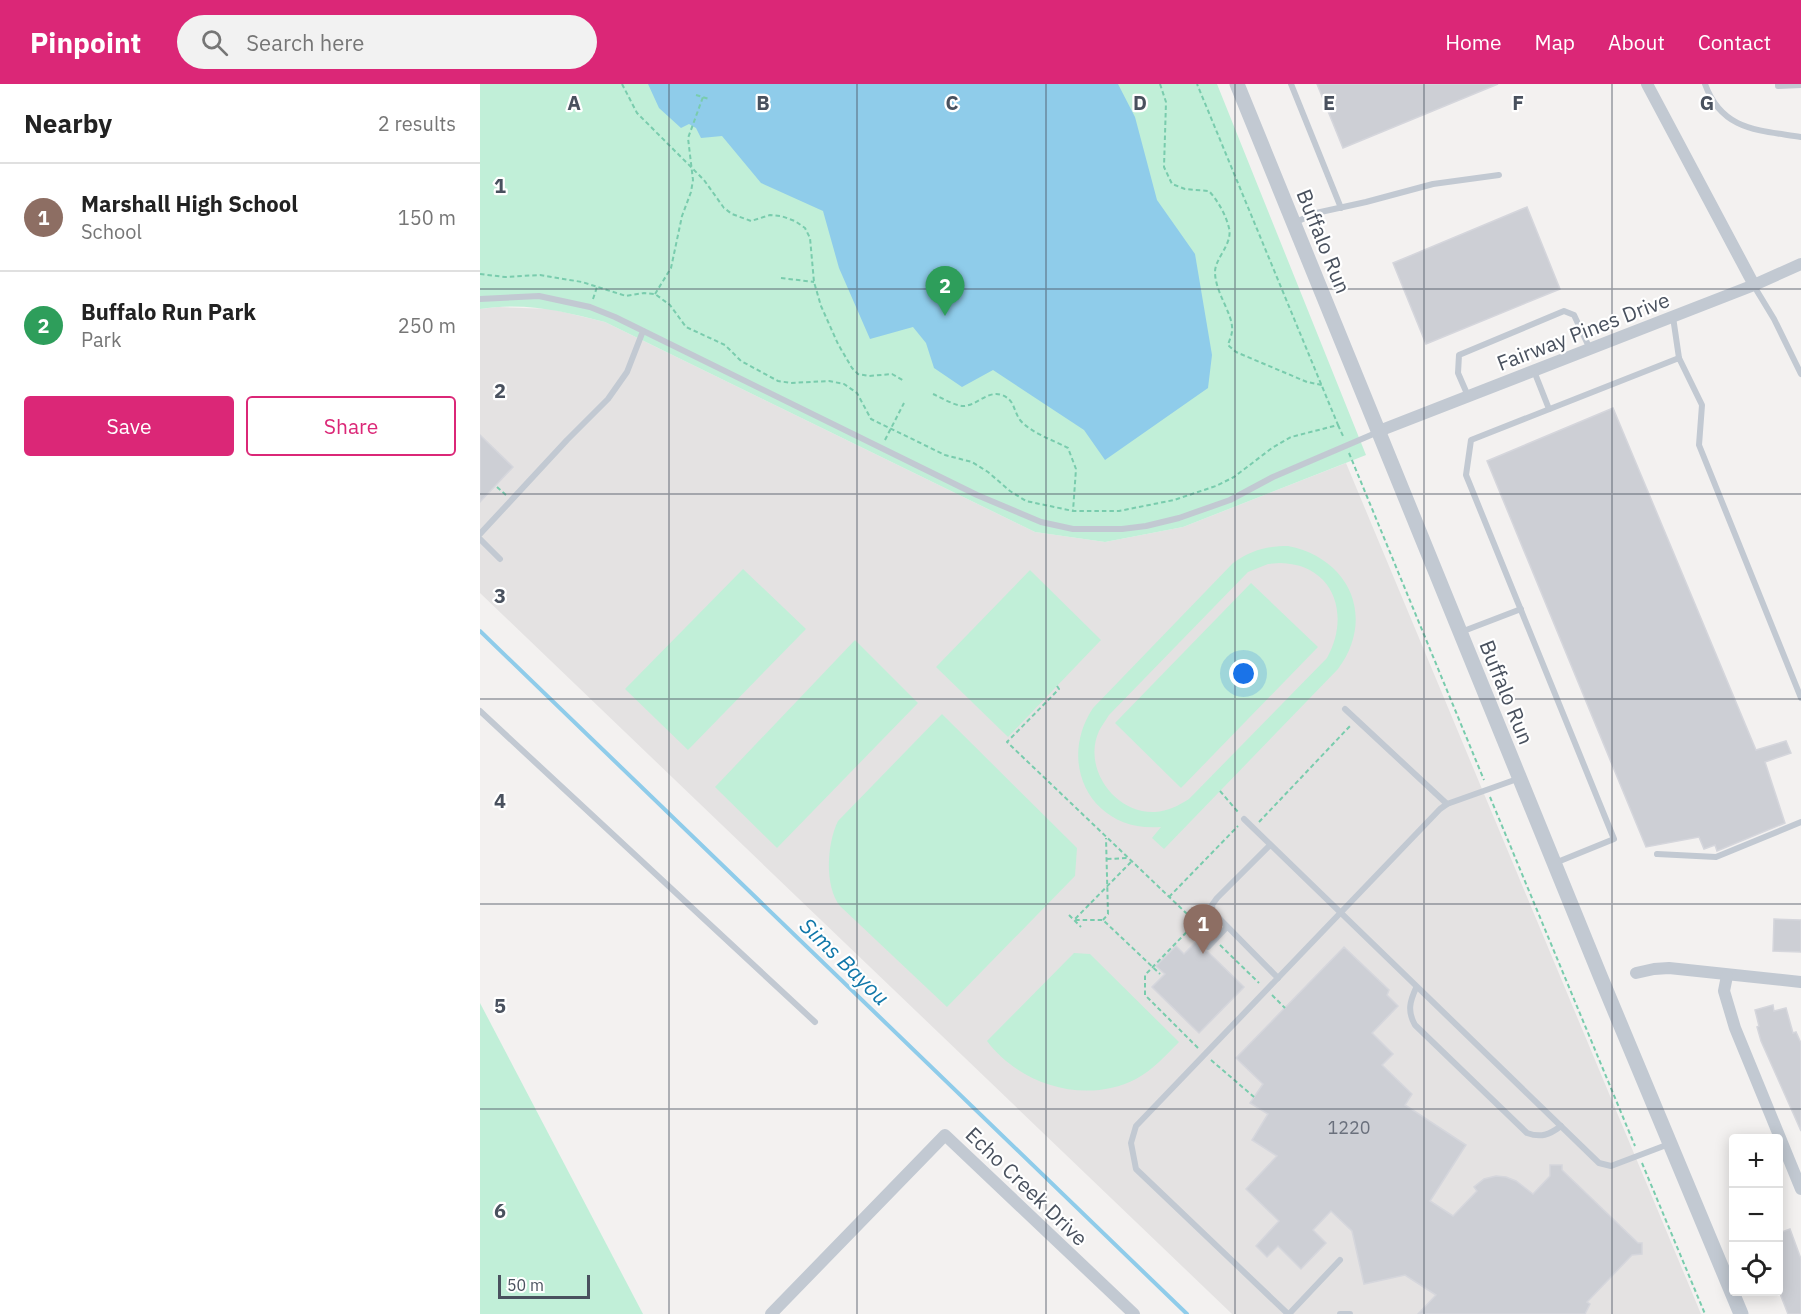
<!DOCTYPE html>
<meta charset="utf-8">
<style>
:root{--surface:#fff;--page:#f2f2f2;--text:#222;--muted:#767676;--line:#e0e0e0;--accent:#db2777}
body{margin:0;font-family:"IBM Plex Sans",sans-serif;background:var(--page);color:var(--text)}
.controls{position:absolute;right:18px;bottom:18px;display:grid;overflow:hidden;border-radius:6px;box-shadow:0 3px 15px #0003}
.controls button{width:54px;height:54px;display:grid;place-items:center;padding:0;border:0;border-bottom:2px solid var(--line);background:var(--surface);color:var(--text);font:30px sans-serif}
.scale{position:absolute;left:18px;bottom:15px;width:92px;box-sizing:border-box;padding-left:6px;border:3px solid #49515e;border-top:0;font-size:16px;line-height:21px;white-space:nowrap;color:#49515e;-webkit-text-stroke:4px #fff;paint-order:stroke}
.you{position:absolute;left:764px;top:590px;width:21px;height:21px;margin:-15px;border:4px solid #fff;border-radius:50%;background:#1a73e8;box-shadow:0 0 0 9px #1a73e833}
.badge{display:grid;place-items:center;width:39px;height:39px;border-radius:50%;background:var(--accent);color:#fff;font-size:20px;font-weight:700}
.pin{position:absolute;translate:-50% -50px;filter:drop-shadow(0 2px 3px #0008)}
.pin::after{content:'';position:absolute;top:32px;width:21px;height:18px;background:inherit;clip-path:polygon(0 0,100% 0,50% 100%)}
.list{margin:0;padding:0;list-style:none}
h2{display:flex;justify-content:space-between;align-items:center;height:78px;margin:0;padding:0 24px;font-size:26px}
h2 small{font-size:20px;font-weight:400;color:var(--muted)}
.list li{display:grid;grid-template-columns:39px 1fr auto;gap:18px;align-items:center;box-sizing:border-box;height:108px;padding:0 24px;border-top:2px solid var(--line)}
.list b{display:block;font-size:22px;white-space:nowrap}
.list p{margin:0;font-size:20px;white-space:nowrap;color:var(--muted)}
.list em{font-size:20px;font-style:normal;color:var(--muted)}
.actions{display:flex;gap:12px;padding:18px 24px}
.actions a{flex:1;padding:14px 0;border:2px solid var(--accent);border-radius:6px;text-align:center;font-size:21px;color:var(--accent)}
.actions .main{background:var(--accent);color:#fff}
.icon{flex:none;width:33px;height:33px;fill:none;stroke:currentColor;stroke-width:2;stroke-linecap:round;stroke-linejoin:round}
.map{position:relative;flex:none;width:1321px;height:1230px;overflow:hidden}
header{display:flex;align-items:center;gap:36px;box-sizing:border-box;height:84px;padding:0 30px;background:var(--accent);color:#fff}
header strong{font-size:28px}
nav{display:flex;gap:33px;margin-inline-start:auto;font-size:21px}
.search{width:420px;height:54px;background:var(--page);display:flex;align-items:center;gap:15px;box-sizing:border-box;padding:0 21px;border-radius:33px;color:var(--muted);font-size:22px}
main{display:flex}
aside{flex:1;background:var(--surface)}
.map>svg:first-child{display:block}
.education{fill:#e4e2e2}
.green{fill:#c1efd8;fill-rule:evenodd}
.water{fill:#8fccea}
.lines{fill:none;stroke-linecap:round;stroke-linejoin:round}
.stream{stroke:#8fccea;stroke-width:4}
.building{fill:#cdcfd5;stroke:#d5d6dc;stroke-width:1.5}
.path{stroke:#79ccad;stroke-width:2;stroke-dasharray:4.5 3;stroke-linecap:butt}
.service{stroke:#c2c9d2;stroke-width:6}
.minor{stroke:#c2c9d2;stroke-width:12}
.tertiary{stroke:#c2c9d2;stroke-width:15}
.grid{fill:none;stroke:#49515e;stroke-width:1.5;stroke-opacity:0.55}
.labels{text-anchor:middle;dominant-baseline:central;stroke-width:4.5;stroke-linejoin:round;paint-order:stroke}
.number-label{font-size:18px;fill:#6a707c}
.street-label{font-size:21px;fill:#49515e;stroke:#fff}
.water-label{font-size:22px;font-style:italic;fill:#1077a9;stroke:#fff}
.grid-label{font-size:20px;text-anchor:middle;font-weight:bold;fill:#49515e;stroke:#fff;stroke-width:4.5;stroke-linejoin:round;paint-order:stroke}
</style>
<header>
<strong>Pinpoint</strong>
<div class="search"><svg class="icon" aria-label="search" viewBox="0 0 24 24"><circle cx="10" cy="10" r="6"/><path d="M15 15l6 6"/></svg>Search here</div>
<nav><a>Home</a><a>Map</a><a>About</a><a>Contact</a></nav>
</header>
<main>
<aside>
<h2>Nearby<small>2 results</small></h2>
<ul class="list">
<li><span class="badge" style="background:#8d6e63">1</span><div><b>Marshall High School</b><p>School</p></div><em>150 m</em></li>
<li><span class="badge" style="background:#2e9e5b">2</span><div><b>Buffalo Run Park</b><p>Park</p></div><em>250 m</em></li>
</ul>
<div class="actions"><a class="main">Save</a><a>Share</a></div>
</aside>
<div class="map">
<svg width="1321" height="1230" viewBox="0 0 1321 1230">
<rect width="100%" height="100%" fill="#f3f1f0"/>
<path class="education" d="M18,223L71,225L125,238L555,448L625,458L703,443L866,379L1221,1230H752L0,509V225Z"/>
<g class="green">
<path d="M0,0H737L886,371L703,443L625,458L555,448L125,238C81,227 46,218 0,225Z"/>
<path d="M808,462C870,474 896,534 858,585L684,765L672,754L681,743C612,749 576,680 613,624L753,479C771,466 787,462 808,462ZM800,479C854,480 871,531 847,574L709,715C698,722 688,727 675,728C635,730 602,684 619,647C622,641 626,636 629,631L768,488L788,480Z"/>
<path d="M263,485L326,545L208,666L145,605Z"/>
<path d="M550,486L621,556L528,653L456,583Z"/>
<path d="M771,499L838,563L701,704L635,639Z"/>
<path d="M375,556L438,619L297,764L235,703Z"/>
<path d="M462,630L597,764L595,792L467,923L360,822C344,802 347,759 358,737Z"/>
<path d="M594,869L610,870L699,958C686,971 673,986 656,995C605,1021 540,1001 507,957Z"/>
<path d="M0,919L163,1230H0Z"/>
</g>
<path class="water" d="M168,0H638L655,33L677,116L715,170L732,271L728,304L625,376L604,346L513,286L482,303L454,284L446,259L433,243L390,255L359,184L343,127L281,99L242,52L221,54L216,44L209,40L201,44L179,24Z"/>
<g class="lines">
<path class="stream" d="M0,547L707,1230"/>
</g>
<g class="building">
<path d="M837,0H1018L863,64Z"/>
<path d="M1047,123L1080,205L946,260L913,179Z"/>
<path d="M1133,324L1276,666L1306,657L1311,669L1285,678L1305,739L1237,767L1235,761L1224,765L1219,753L1166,763L1007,377Z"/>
<path d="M0,351L33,383L0,418Z"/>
<path d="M1294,835L1321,836V868L1293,867Z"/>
<path d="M717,857L724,866L728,868L764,903L719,949L672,903L685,890L676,882L696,862L704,870Z"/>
<path d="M864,863L909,906L907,911L918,922L892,949L913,970L902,981L932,1010L925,1021L986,1061L950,1117L973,1132L997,1107L994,1103L1004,1095L1016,1092L1026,1093L1036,1097L1053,1110L1070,1092V1081H1082V1086L1158,1159H1162V1170L1152,1171L1107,1218L1110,1220L1105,1230H938L956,1211L925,1191L884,1200L872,1147L851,1127L833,1146L846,1159L821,1185L798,1162L787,1173L776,1162L799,1137L766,1105L797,1072L772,1056L788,1030L770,1019L783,1000L756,974Z"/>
<path d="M1293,921L1294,927L1306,924L1313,949L1316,948L1321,959V1047L1281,957L1277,943L1279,942L1275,926Z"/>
<path d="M1310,1145L1321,1175V1230H1308L1299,1207V1149Z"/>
</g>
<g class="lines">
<g class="path">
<path d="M142,0L157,29L224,96L244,124L252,130L271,137L290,131L301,132L315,137L325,144L330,154L334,198L341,222L358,260L372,284L378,290L389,292L412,290L424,297"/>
<path d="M680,0L686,18L684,83L692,100L705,105L729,107C738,117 746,131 749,144C753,160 735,174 735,188C735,209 754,231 752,247C752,251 749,257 748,261L756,268L827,298L842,301"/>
<path d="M216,11L229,15"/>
<path d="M0,190L25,193L60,191L102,198L146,212L164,209L175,210L190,221L206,243L245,261L261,277L298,297L311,299L349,297L364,300L377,309L391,335L465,371L492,378L508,388L530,407L546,417L593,427H639L694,416L736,402L754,393L792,364L811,353L858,341L717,0"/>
<path d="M301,194L334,198"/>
<path d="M175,210L191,184L202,132L211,108L213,96L208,54L223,13"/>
<path d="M113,215L117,203"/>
<path d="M453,310C462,314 473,321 483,322C497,322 507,306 522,311C535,316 533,326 540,336C551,349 573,356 588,364L596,385L593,427"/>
<path d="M858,341L863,352"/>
<path d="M405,356L424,319"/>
<path d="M869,369L1004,696"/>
<path d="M17,403L26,411"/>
<path d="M577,602L579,605L527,658L727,849"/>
<path d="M740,707L758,728"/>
<path d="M1010,713L1155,1062"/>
<path d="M779,738L870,642"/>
<path d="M627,775L648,774"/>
<path d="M651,778L594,836H623L680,890"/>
<path d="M689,813L758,742"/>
<path d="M589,831L601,843"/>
<path d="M623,836L628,830L626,754"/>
<path d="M740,861L779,899"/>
<path d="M792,911L805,924"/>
<path d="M718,964L665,911V891L724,830"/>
<path d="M731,976L774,1013"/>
<path d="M1162,1079L1225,1230"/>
</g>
<g class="service">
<path d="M811,0L861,124"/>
<path d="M1225,0C1242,47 1278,46 1321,53"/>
<path d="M1298,0V2L1321,1"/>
<path d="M816,138L836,129L886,118L953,100L1019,91"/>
<path d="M1274,202L1294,235L1321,290"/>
<path d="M0,215L59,212L110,223L135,233L497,411L561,438L593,445H642L666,442L699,434L750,416L793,393L898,348"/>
<path d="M1193,233L1199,274"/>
<path d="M1054,287L1069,325"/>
<path d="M988,312L978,289L979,271L1084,227L1094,231L1110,265"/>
<path d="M0,450L87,356L128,315L147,288L163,247"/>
<path d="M0,455L20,475"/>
<path d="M981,548L1041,525"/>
<path d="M865,625L967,720"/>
<path d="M0,627L335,938"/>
<path d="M764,735L1119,1079L1131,1082L1189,1060"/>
<path d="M790,761L737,814L732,821L733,828L798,894"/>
<path d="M1177,770L1236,773L1321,738"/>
<path d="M1075,779L1134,755L986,391L991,356L1199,274L1222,321L1219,361L1321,614"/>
<path d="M728,863L747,843"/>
<path d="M936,904C930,917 927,927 935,941L1047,1049C1061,1054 1069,1051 1081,1042"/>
<path d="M808,1230L656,1085L651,1059L656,1042L960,725L967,720L1040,694"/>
<path d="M809,1230L860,1176"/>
<path d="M860,1230H870"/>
</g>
<g class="minor">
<path d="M1167,0L1274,201"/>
<path d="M899,347L1274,201L1321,180"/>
<path d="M1156,889L1174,885L1189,884L1321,898"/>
<path d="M1247,892L1244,907L1255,944L1321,1105"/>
<path d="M291,1230L465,1051L654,1230"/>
</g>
<path class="tertiary" d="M757,0L1121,894L1261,1230"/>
</g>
<path class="grid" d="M189,0V1230M377,0V1230M566,0V1230M755,0V1230M944,0V1230M1132,0V1230M0,205H1321M0,410H1321M0,615H1321M0,820H1321M0,1025H1321"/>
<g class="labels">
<g class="number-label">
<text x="869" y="1043">1220</text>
</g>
<g class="street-label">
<text transform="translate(844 157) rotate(68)">Buffalo Run</text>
<text transform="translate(1103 247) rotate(-21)">Fairway Pines Drive</text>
<text transform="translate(1027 608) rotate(68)">Buffalo Run</text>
<text transform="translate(547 1102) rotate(44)">Echo Creek Drive</text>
</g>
<g class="water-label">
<text transform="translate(365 877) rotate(44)">Sims Bayou</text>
</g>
</g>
<g class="grid-label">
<text x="94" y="26">A</text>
<text x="283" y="26">B</text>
<text x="472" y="26">C</text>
<text x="660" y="26">D</text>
<text x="849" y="26">E</text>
<text x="1038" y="26">F</text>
<text x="1227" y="26">G</text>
<text x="20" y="109">1</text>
<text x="20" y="314">2</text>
<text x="20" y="519">3</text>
<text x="20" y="724">4</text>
<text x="20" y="929">5</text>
<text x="20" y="1134">6</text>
</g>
</svg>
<div class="controls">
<button>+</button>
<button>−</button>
<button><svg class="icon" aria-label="locate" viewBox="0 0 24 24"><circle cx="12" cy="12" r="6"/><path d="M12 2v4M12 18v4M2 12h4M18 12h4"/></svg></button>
</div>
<div class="scale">50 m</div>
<div class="you"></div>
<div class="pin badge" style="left:723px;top:870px;background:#8d6e63">1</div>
<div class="pin badge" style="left:465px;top:232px;background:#2e9e5b">2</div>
</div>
</main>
